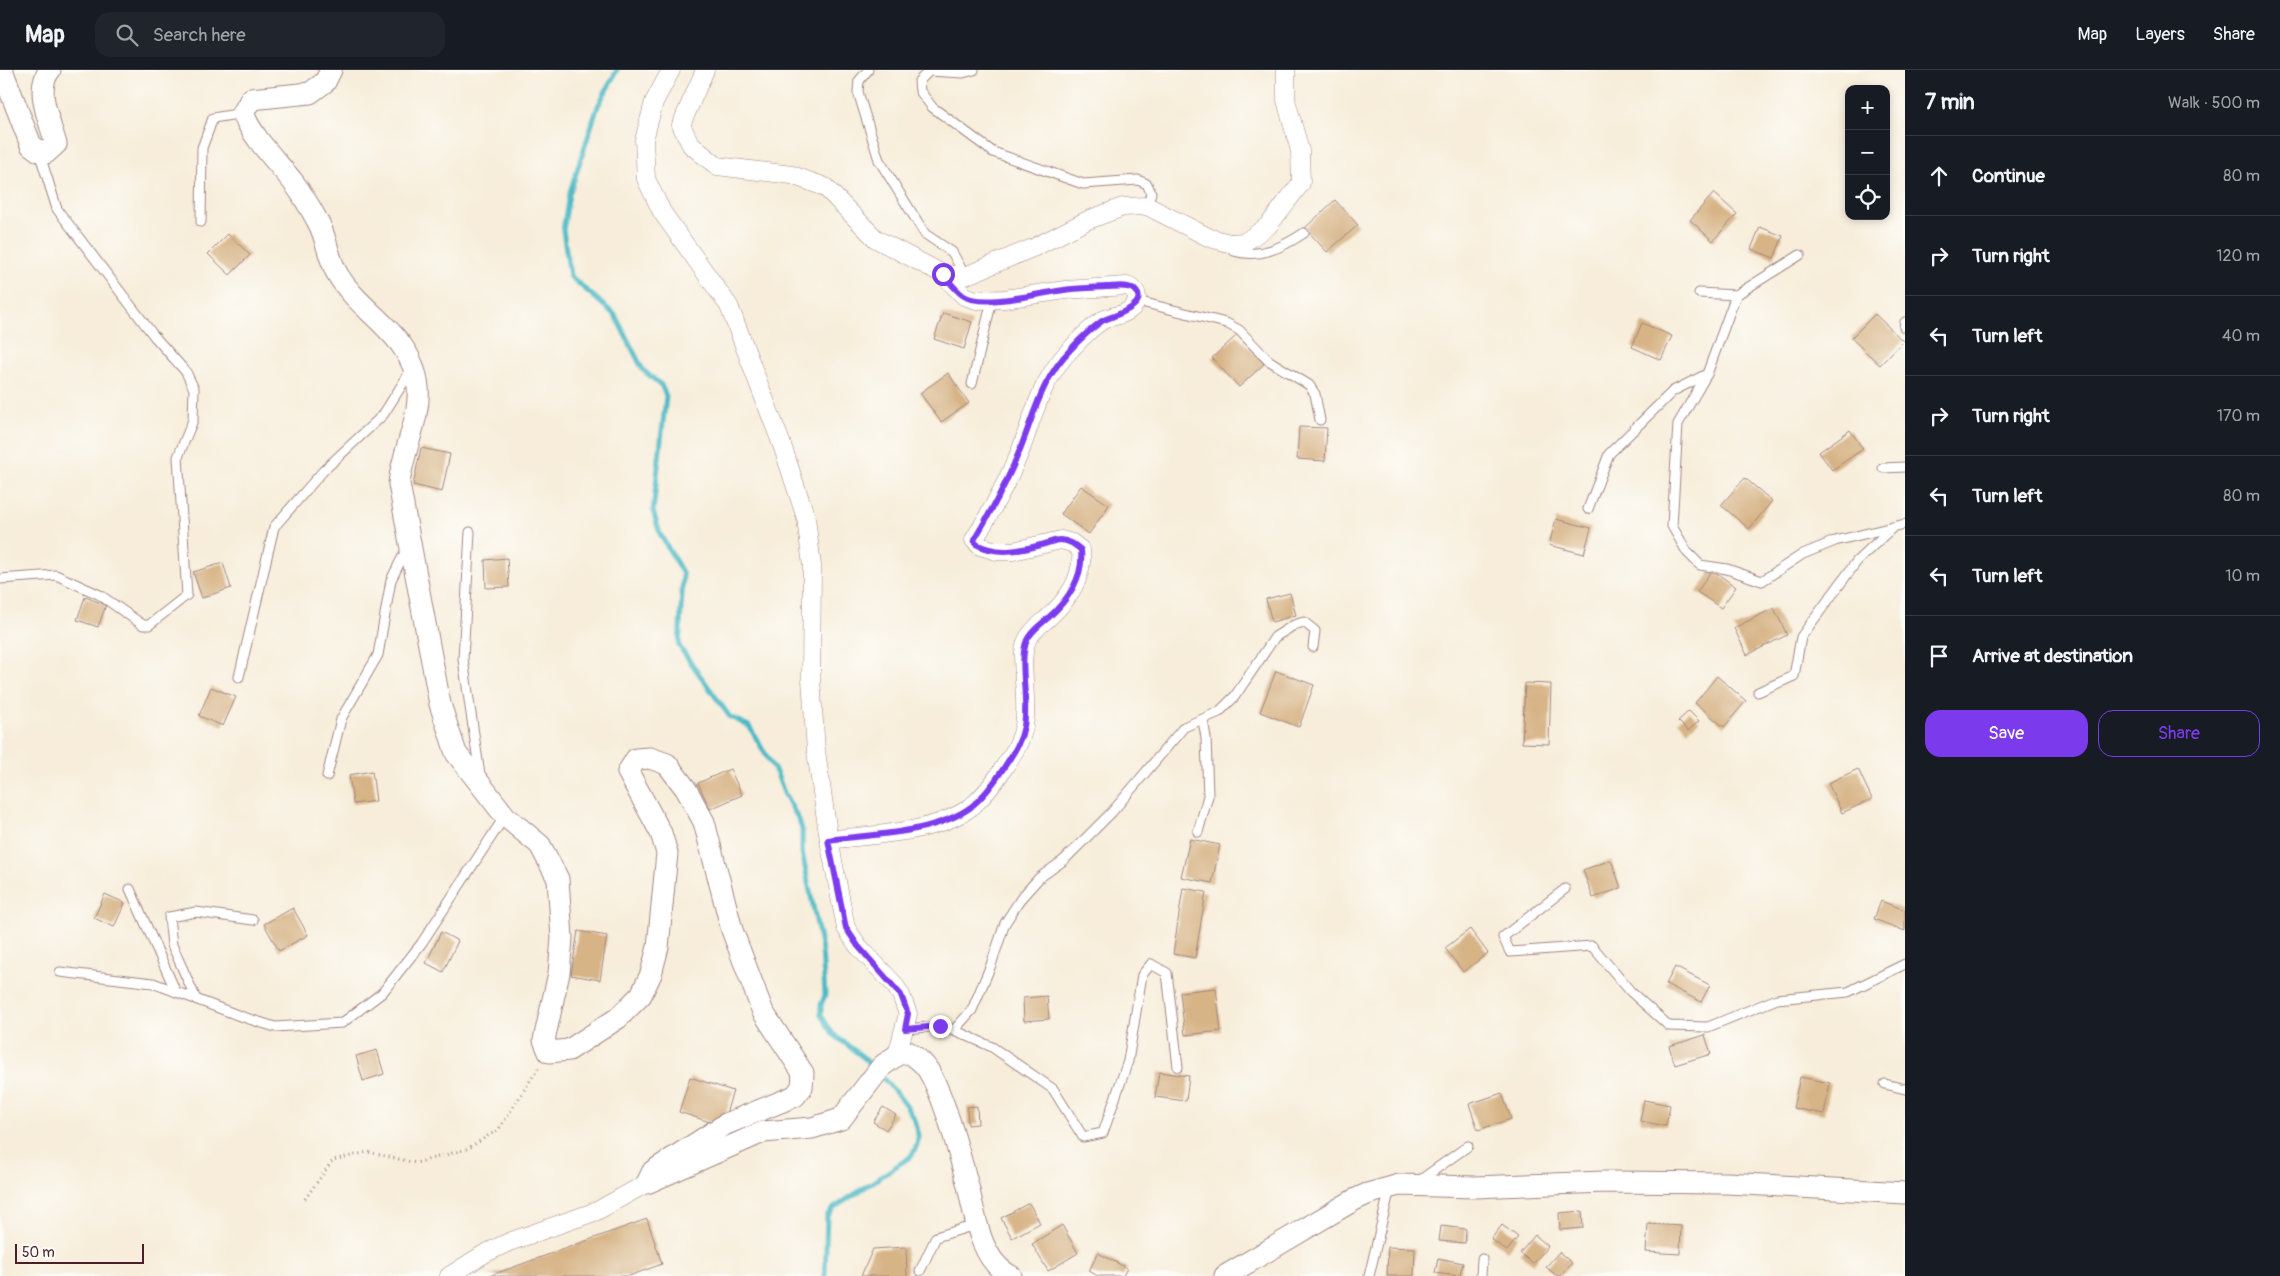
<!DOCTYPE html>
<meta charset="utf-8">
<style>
:root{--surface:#171b24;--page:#20242c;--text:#f1f3f6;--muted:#9ea1a6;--line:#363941;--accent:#7c3aed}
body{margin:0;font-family:Pangolin,sans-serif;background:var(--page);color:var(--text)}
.controls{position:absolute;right:15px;top:15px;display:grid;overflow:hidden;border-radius:10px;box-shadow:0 2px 8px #0003}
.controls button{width:45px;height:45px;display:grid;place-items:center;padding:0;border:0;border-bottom:1px solid var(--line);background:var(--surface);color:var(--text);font:25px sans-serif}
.scale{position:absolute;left:15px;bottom:12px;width:129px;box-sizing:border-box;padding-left:5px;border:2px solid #4a1f2b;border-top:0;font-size:14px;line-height:18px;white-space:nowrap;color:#4a1f2b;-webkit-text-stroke:4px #fdfcf7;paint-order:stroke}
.stop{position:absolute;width:15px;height:15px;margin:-11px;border:4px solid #7c3aed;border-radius:50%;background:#fff}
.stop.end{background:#7c3aed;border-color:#fff;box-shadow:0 1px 5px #0008}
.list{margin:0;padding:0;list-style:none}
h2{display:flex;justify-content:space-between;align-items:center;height:65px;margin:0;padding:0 20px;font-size:21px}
h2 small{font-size:16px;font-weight:400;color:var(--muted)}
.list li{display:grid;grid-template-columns:32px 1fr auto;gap:15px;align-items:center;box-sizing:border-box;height:80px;padding:0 20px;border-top:1px solid var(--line)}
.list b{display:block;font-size:19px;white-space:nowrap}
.list em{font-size:16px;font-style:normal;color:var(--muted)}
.actions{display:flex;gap:10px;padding:15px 20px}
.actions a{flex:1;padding:11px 0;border:1px solid var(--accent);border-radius:15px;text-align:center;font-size:18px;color:var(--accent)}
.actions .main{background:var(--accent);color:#fff}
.icon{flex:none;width:28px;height:28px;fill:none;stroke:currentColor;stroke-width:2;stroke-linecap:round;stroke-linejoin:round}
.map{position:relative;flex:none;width:1905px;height:1206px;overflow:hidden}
header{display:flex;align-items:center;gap:30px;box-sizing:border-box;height:70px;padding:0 25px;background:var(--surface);border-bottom:1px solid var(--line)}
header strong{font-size:24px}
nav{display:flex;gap:28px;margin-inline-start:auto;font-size:18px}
.search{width:350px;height:45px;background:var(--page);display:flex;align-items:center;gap:12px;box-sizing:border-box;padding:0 18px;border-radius:15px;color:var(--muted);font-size:19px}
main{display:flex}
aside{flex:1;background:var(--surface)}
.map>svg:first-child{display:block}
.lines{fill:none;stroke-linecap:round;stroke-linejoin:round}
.stream{stroke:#4cbac6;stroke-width:5}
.building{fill:#d7b486}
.service-casing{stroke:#a08682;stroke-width:11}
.minor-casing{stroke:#a08682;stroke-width:19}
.tertiary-casing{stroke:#a08682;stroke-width:23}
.path{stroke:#a08682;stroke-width:3;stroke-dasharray:1 4;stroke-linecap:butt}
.service{stroke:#fff;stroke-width:9}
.minor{stroke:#fff;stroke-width:18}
.tertiary{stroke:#fff;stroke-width:21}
.route{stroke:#7c3aed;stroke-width:6}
</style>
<header>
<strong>Map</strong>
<div class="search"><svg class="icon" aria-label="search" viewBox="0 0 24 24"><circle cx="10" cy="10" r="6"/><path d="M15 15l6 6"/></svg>Search here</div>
<nav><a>Map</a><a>Layers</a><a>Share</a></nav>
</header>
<main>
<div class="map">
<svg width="1905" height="1206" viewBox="0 0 1905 1206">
<rect width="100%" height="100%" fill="#fdfcf7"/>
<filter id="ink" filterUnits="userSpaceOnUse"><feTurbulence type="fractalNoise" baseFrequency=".02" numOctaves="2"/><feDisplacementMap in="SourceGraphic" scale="10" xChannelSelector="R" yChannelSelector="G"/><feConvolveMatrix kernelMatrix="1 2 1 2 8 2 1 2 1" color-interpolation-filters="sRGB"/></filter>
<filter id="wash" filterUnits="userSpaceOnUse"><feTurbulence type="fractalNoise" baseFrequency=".0096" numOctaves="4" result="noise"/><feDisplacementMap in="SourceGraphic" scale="20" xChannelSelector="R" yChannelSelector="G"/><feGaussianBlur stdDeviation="1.12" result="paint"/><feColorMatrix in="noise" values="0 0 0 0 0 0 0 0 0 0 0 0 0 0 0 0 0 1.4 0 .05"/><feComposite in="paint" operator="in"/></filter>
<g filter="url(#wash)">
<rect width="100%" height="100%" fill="#f7edda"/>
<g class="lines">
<g class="stream">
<path d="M617,0L598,36L569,125L563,160L570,206L615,245L643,300L661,315L666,326L653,441L660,464L683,504L679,576L730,647L749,656L777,704L784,723L799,750L802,760V782L822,880L825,925L821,935V945L833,964L863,987L874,999"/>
<path d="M825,1206L827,1146L834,1138L910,1087C934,1059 899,1026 880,1005"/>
</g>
</g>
<g id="blocks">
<g class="building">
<path d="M1714,123L1737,144L1713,171L1690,150Z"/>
<path d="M1335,130L1358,155L1327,182L1305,158Z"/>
<path d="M1760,157L1783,166L1774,188L1751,179Z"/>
<path d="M228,164L250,185L230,205L208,184Z"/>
<path d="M943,243L972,252L964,279L934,269Z"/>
<path d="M1875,244L1903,271L1880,295L1851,268Z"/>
<path d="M1642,253L1672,266L1661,290L1632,277Z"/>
<path d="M1237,265L1264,294L1239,317L1212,288Z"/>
<path d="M948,303L969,333L941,352L920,323Z"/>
<path d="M1299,357L1327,358L1325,391L1297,389Z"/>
<path d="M1850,360L1863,379L1832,400L1819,382Z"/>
<path d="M421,378L450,384L442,422L413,415Z"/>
<path d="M1745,408L1772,431L1749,459L1721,435Z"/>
<path d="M1081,416L1109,435L1089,464L1061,444Z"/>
<path d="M1556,449L1591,458L1584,484L1549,475Z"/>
<path d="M507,488L509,517L486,518L485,490Z"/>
<path d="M223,493L231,518L202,528L193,502Z"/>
<path d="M1712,500L1736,517L1721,538L1697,522Z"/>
<path d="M1290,523L1296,545L1272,552L1266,529Z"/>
<path d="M85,527L106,535L98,557L77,550Z"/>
<path d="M1774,538L1787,565L1747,585L1734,558Z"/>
<path d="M1276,601L1314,615L1299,657L1260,642Z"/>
<path d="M1717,606L1746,631L1724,657L1695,633Z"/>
<path d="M1525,613L1551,614L1549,674L1522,673Z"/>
<path d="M211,617L236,627L223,656L199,646Z"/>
<path d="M1689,641L1699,651L1688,661L1678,651Z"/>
<path d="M730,699L742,725L710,739L698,713Z"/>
<path d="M1858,699L1872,729L1842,743L1828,713Z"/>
<path d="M372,701L376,731L353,734L349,705Z"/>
<path d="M1190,769L1220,775L1212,813L1181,807Z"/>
<path d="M1611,790L1621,818L1593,828L1583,800Z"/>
<path d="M1183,818L1206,822L1195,888L1173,884Z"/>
<path d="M105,824L125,833L114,857L94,848Z"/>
<path d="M1881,831L1905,840V861L1874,849Z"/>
<path d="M293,838L308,865L279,881L264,854Z"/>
<path d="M1470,859L1488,883L1463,902L1445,878Z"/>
<path d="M578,861L607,866L600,910L571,905Z"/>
<path d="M441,862L458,871L443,902L426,893Z"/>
<path d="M1675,897L1710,915L1701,932L1666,914Z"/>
<path d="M1216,918L1221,961L1185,965L1180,922Z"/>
<path d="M1047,926L1049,949L1024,951L1023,928Z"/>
<path d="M1705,965L1711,984L1675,995L1669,976Z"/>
<path d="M377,980L384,1004L363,1011L356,986Z"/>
<path d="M1159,1002L1189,1006L1186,1031L1155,1027Z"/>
<path d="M690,1007L733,1021L722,1056L679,1042Z"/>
<path d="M1800,1007L1830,1013L1824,1044L1793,1038Z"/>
<path d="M1502,1023L1511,1049L1478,1060L1469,1034Z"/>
<path d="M1644,1030L1670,1035L1666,1056L1640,1051Z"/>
<path d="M977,1036L978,1054L968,1055L967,1037Z"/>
<path d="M883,1037L896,1045L886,1060L873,1052Z"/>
<path d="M1029,1133L1040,1153L1012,1168L1001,1148Z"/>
<path d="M1582,1141L1583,1158L1560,1160L1559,1143Z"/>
<path d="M647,1149L662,1194L629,1206H489Z"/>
<path d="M1648,1154L1681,1156L1680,1184L1646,1182Z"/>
<path d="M1062,1155L1078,1183L1048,1201L1032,1174Z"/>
<path d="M1502,1155L1518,1167L1507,1181L1491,1169Z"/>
<path d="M1441,1156L1466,1159L1465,1173L1439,1171Z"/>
<path d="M1535,1165L1548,1176L1533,1194L1520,1183Z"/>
<path d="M906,1177L907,1206H861L873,1179Z"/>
<path d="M1388,1177L1415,1178L1414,1206H1387Z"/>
<path d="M1559,1182L1572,1193L1561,1206H1557L1546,1197Z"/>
<path d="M1098,1183L1127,1198L1123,1206H1098L1089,1201Z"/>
<path d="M1438,1188L1463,1193L1460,1206L1435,1203Z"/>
</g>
</g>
</g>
<g filter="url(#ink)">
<use href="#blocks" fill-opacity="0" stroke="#a08682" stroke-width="1"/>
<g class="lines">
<g class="service-casing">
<g id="service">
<path d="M868,0L859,11L858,22L879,90L925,164L952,182L965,206"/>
<path d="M974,0L963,3L929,1L919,11L920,21L932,37L993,82L1083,114L1138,110L1147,114L1151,123L1147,136"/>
<path d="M201,152L202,78L213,48L243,43"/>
<path d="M1229,173L1234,181C1259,189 1283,177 1304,163"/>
<path d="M1699,223L1736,225L1707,304L1678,354L1672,456L1687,482L1700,495L1727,499L1762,511L1803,484L1835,471L1905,454"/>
<path d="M1736,225L1800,185"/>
<path d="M1137,231L1226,253L1239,260L1268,290L1309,315L1315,324L1320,350"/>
<path d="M1904,257L1905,252"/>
<path d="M972,314L992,230"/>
<path d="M1883,398L1905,397"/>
<path d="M1588,439L1609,384L1673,321L1707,304"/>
<path d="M470,462L463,589L480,705"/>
<path d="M0,509L56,505L100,525L143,555H149L187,525L178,387L193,350L194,319L186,302L154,266L57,139L39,82"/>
<path d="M239,607L274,457L323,401L383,345L412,299"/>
<path d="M1758,622L1794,606L1801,567L1857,491L1893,457"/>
<path d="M327,706L341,649L378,585L391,510L407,478"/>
<path d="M1198,762L1208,726L1206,668L1203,650"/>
<path d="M130,819L176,922"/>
<path d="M1565,819L1503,867L1510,882L1592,876L1631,922L1669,956L1708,957L1777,929L1848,922L1905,894"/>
<path d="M60,902L153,913L240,946L275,957L342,953L382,923L421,874L505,746"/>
<path d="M196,929L172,875L169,847L196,842L253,850"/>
<path d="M905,959L940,956L954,960L972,940L991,895L1005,853L1022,827L1039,808L1064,790L1112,742L1184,657L1219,642L1235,626L1275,567L1294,555L1304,552L1315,561L1313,577"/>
<path d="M954,960L992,977L1053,1019L1083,1067L1103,1063L1128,991L1142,905L1151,894L1167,903L1178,997"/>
<path d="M1885,1014L1905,1019"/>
<path d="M1419,1111L1468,1076"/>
<path d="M920,1201L936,1167L975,1155"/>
<path d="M1369,1206L1390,1118"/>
<path d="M1481,1206L1482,1189"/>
</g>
</g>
<g class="minor-casing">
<g id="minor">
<path d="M671,0L654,32L644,70L646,109L662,142L729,236L782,375L806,448L812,496L811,609L816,681L829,770L846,858L858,876L894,914L901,925L908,944L897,985"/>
<path d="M705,0L681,55L691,75L717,96L792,105L825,117L876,169L943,204L964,226L976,230L1004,229L1065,220L1127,216C1140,221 1140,233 1128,241C1121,246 1111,246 1103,250C1092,257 1080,269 1072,278C1042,307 1034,344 1020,382C1007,412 991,442 974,470L980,476L996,481H1013L1061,470L1072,473L1081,480C1084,508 1068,530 1048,548C1041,554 1031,561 1027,570C1018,590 1029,630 1024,656C1021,673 1012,685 1003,699C994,713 983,727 971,737C934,764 873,764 829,770"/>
<path d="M943,204L965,206L1035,177L1088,150L1123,137L1147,136L1210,168L1229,173L1245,172L1268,156L1301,113L1300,81L1286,30V0"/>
<path d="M449,1206L484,1184L509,1172L597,1141L647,1113"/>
</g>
</g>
<g class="tertiary-casing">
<g id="tertiary">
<path d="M2,0L31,75L39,81L46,83L56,74C50,52 34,19 50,0"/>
<path d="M331,0L325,12L310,23L251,29L243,43C253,69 277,91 294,113C303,125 311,139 318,152C327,168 328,189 338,205C362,245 413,265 418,317C421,347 402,383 399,414L440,634L456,683L505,746L540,775L558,809L562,868L559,903L544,970L549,982L569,980L618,948L641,925L651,904L658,877L667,783L661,763L628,702L636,689L650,688L667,694L686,719L704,752L732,860L763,942L803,1003L802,1017L795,1026L726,1054L653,1101L647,1113L763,1062L812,1058L841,1049L882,996L897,985L908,982C916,987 923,992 928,1000C945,1028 959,1083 968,1116C975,1145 980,1191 1011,1206"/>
<path d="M1225,1206L1354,1130L1367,1124L1399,1115L1475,1117L1605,1112L1727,1113L1905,1123"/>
</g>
</g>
<path class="path" d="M305,1129L333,1090L368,1082L416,1093L467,1079L499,1059L539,997"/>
<use href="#service" class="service"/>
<use href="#minor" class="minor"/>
<use href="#tertiary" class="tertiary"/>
</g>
</g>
<g class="lines" filter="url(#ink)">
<path class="route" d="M940,956L905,959L908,944L901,925L858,876L846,858L828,770C873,764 934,764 971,737C983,727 994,713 1003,699C1012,685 1021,673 1024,656C1029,630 1018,590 1027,570C1031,561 1041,554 1048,548C1068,530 1084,508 1081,480C1075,475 1069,470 1060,470C1054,470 1047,474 1041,475C1019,481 996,485 976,474L974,470C991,442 1007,412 1019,382C1035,343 1040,311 1071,279C1080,269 1091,259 1102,251C1109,247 1151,236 1135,220C1128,214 1114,217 1106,217C1092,218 1078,218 1064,220C1042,223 982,238 964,226C956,221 949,211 943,204"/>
</g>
</svg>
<div class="controls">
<button>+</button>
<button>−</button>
<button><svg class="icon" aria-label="locate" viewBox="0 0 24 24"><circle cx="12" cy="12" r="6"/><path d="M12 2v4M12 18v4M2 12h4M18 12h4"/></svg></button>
</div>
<div class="scale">50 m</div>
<div class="stop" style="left:943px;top:204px"></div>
<div class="stop end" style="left:940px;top:956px"></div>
</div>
<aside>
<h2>7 min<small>Walk · 500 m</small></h2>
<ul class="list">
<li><svg class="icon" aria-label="ahead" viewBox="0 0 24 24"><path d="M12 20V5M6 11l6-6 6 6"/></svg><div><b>Continue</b></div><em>80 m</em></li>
<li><svg class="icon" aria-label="right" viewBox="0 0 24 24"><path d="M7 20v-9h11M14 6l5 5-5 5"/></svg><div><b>Turn right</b></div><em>120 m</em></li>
<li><svg class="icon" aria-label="left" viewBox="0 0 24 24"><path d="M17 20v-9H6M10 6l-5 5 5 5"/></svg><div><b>Turn left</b></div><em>40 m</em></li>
<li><svg class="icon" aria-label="right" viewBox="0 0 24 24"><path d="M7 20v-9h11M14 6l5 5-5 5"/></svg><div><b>Turn right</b></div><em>170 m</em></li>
<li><svg class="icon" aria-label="left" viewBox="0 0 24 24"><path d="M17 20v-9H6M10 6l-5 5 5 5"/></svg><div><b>Turn left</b></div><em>80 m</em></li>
<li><svg class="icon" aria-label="left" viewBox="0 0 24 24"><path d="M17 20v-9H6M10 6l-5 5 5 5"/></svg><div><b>Turn left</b></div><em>10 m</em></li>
<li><svg class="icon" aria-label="arrive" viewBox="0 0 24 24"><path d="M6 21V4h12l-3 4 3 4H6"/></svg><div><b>Arrive at destination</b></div></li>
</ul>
<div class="actions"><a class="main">Save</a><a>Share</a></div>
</aside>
</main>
